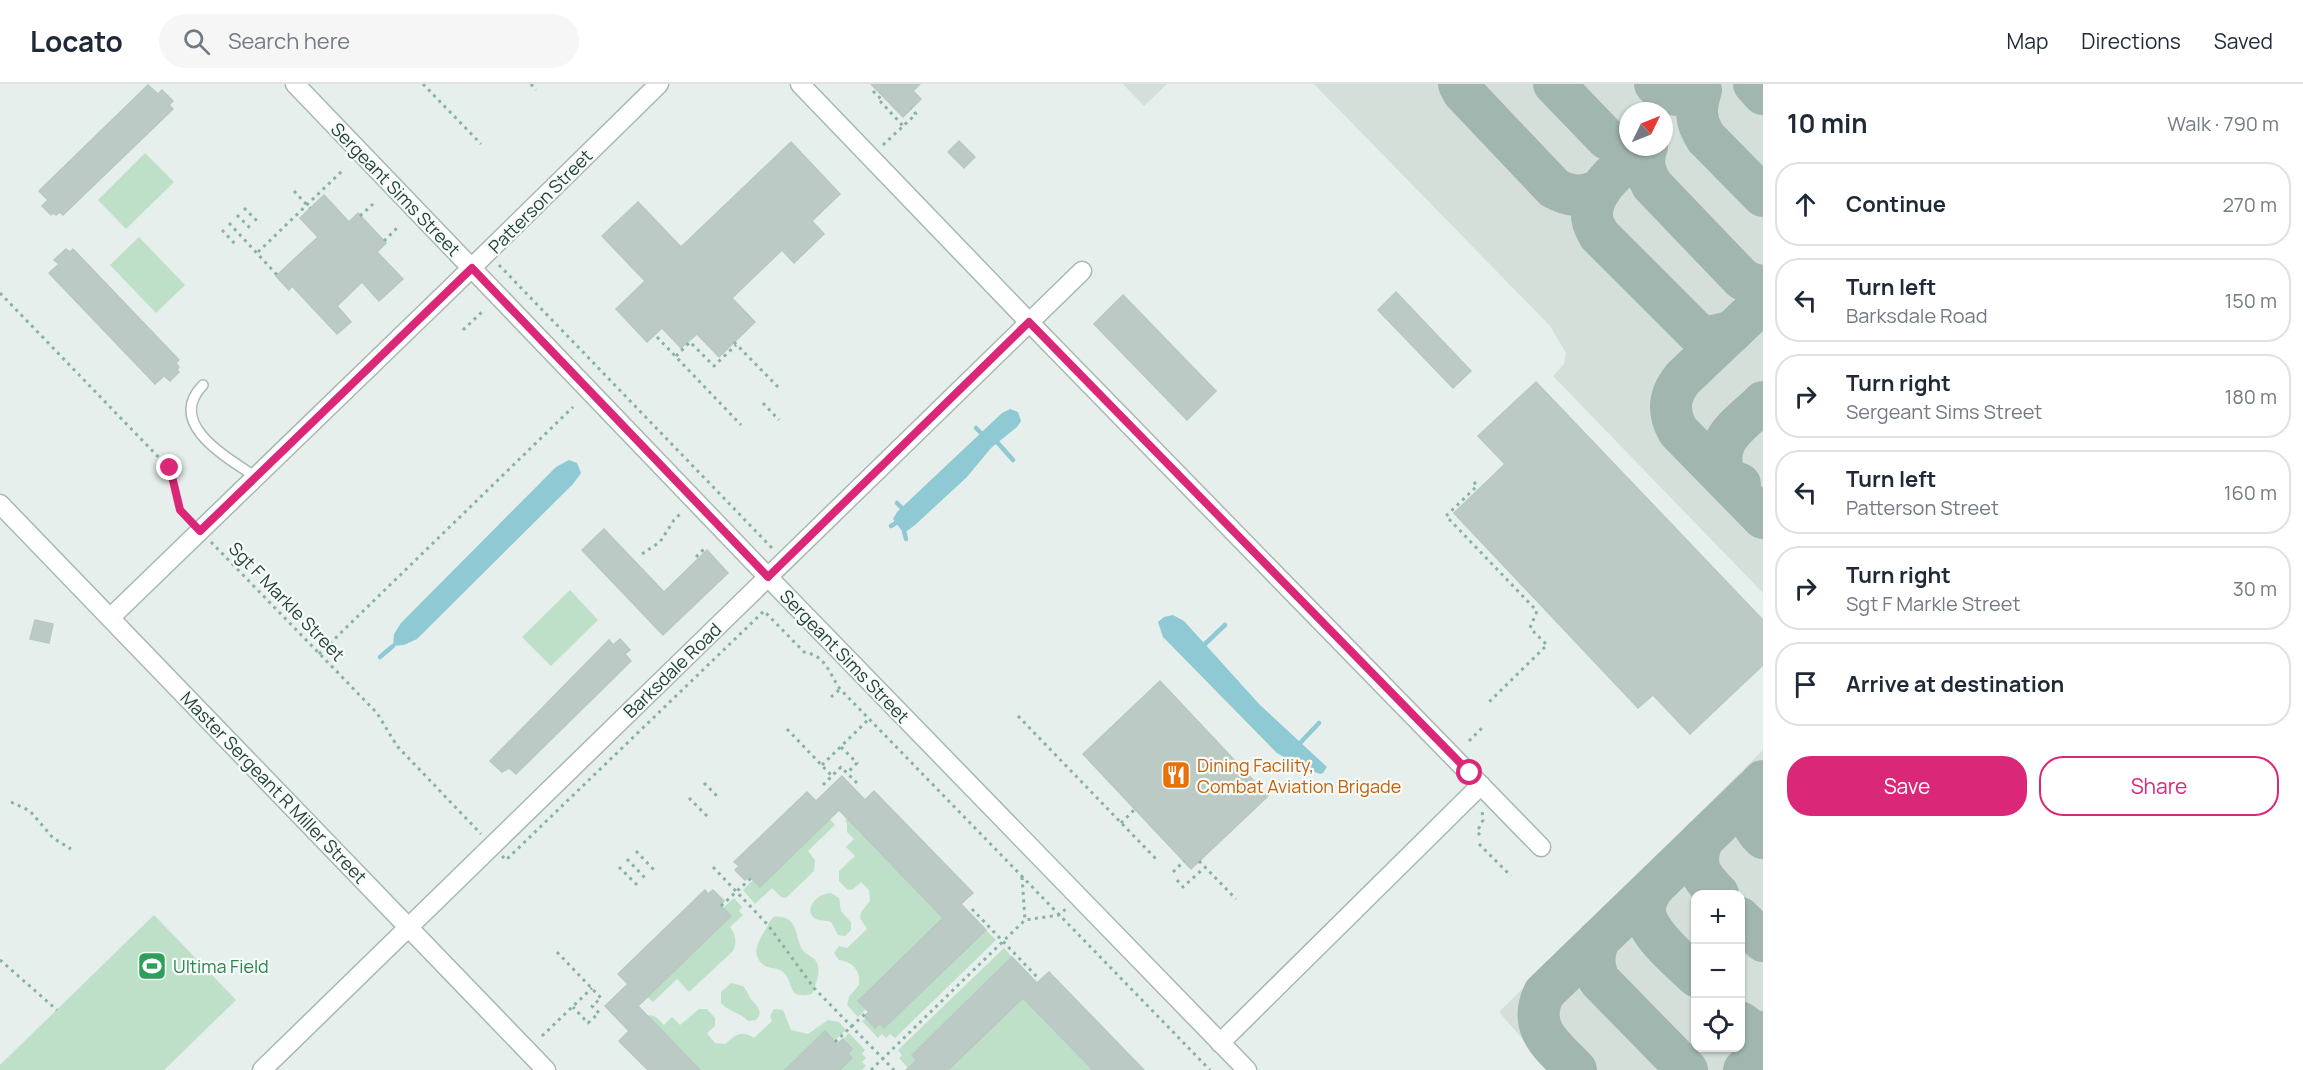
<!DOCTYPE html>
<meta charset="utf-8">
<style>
:root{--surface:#fff;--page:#f6f6f7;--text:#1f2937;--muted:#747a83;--line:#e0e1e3;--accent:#db2777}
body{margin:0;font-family:Manrope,sans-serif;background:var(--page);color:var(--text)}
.controls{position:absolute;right:18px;bottom:18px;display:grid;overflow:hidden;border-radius:12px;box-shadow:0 2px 4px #0004}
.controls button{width:54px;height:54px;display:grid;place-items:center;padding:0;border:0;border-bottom:2px solid var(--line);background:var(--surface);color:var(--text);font:30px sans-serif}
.compass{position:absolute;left:1619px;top:18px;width:54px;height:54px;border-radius:50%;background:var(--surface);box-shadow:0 2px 4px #0004;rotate:47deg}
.stop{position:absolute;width:18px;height:18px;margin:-14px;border:4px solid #db2777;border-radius:50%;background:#fff}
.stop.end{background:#db2777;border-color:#fff;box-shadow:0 2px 6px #0008}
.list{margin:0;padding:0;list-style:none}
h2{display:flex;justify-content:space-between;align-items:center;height:78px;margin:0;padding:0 24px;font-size:26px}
h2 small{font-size:20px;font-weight:400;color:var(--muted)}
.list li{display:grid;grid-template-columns:39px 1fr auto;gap:18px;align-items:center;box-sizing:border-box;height:84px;margin:0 12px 12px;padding:0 12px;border:2px solid var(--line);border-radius:24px}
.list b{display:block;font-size:22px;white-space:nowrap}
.list p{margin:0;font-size:20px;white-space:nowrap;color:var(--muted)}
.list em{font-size:20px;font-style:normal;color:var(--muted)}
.actions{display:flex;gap:12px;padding:18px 24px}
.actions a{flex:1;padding:14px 0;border:2px solid var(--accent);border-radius:24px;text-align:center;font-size:21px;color:var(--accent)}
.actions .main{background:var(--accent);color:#fff}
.icon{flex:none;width:33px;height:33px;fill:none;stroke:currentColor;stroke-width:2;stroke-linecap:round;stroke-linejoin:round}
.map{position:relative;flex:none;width:1763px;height:986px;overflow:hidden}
header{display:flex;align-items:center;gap:36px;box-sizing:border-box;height:84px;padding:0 30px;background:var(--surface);border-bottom:2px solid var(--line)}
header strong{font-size:28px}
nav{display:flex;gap:33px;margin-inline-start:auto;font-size:21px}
.search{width:420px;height:54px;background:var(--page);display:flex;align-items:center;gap:15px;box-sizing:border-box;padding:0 21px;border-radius:33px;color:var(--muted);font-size:22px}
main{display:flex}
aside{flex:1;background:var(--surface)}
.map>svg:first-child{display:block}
.built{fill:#d4dfda;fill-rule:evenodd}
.green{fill:#bfe0c8}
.water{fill:#8ec9d4}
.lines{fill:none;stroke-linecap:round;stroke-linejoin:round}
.stream{stroke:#8ec9d4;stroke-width:4.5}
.taxiway{stroke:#a2b6b0;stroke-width:42}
.building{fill:#bbcac4;stroke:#b8c9c2;stroke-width:1.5}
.lane-casing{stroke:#a8b8b2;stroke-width:12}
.street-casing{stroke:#a8b8b2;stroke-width:21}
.path{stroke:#86b3a5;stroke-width:3;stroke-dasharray:3 4.5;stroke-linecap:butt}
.lane{stroke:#fff;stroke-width:9}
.street{stroke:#fff;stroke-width:18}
.route{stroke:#db2777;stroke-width:8}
.labels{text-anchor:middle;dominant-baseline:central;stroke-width:4.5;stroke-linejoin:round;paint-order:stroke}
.street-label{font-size:18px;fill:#24423a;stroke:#f7fbf9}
.food-label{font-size:18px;fill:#c56008;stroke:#f7fbf9;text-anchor:start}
.leisure-label{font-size:18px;fill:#27864d;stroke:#f7fbf9;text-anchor:start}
</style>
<header>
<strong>Locato</strong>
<div class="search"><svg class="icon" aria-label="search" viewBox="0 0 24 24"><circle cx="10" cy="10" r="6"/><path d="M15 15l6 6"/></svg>Search here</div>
<nav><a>Map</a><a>Directions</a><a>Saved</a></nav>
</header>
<main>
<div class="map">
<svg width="1763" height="986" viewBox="0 0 1763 986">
<rect width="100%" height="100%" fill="#e6efeb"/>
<g class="built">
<path d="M1123,0H1167L1144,22Z"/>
<path d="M1314,0H1763V509L1553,292L1564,280L1566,269L1550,242ZM1628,27H1664V63H1628Z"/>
<path d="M1763,666V986H1550L1499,928ZM1740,810V964H1696V810Z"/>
</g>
<g class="green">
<path d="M145,69L174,98L126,145L98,116Z"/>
<path d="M139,153L185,201L156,229L110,181Z"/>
<path d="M570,506L598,536L551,582L522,553Z"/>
<path d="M830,735L835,741L808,767L815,776L814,787L786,814L781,813L772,804L755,820L743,806L753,796L760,803Z"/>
<path d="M847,735L943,834L858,917L866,925L858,933L847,921L849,913L859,901C861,887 853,878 839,876L834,869L839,862L847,864L867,845L860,834L861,828L870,817L869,806L861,798L853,805L848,806L839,797V787L855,772L846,763L854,755L847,748V739L845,737Z"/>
<path d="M831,809L839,814L841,827L851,838V846L845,852L838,851L831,838C826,836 820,837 816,835C802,826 817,809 831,809Z"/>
<path d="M734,814L742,823L739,827L743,831L730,843C736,850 737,859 733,867L689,908L677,895L653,918L647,913L731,832L723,824Z"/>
<path d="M154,831L236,916L164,986H0V981Z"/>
<path d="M774,833C799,831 794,851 802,865C807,873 816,872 818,882C820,891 815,902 812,910C786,916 795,899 783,888C777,883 771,885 765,882C749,871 759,856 766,845C769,839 769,837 774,833Z"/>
<path d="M986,846L996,856L895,954L890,950L886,954L882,950L878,954L862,937L866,934L875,944L880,939L885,944Z"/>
<path d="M1004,864L1012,873L912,971L917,976L910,986L899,974L902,971L898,966Z"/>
<path d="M731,899L743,902C747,906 748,911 751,915C757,923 764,927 756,936L748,937C740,928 729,928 721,919V908Z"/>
<path d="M1023,914L1093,986H948Z"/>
<path d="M699,925H707L715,934V942L707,949L715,959L725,960C735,952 740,945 754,954L772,937L770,932L774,925L783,926L791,946L808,950L828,936L839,938L846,946L834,957L825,948L785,986H700L648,933L650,931L656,933L664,941L672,933L680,941Z"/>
<path d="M849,949L865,966L862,970L866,974L862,978L866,982L862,986H840L852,975L848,970L852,965L843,955Z"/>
</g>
<g class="water">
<path d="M1010,325L1018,328L1021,337L1017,343L991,364L967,393L915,441L907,447H902L893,435L897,428L1002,329Z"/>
<path d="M569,376L577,379L581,389L573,400L417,555L404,561L393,562L394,550L401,539L556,383Z"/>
<path d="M1173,531L1184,537L1260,621L1327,683L1323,689L1320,690L1299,682L1277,669L1163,553L1158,538L1164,533Z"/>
</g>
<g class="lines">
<g class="stream">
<path d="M976,344L981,349"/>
<path d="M997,358L1013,376"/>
<path d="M897,419L902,424"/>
<path d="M891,442L896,439"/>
<path d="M904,447L906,455"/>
<path d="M1205,560L1225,541"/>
<path d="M380,573L393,562"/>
<path d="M1301,658L1319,639"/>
</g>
<g class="taxiway">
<path d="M1459,0L1463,8L1554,104C1570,113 1583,114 1600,106"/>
<path d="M1554,0L1607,55L1628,63"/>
<path d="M1655,0C1668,14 1684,13 1701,6C1695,25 1695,37 1706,54L1763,112"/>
<path d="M1754,0L1763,10"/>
<path d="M1643,63C1625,81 1585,107 1593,138C1594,142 1597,147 1599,151L1697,249L1709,253L1733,247"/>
<path d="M1647,63C1641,78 1645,88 1652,101L1742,195L1752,200L1763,202"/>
<path d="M1763,218L1683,294C1669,311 1667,327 1678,347L1763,434"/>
<path d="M1740,400L1725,395C1711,355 1738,343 1763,318"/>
<path d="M1763,697C1745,715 1745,736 1763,754"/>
<path d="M1702,756C1693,784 1700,791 1718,810"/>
<path d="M1652,805C1648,812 1644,819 1645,828C1647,850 1680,876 1696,892"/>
<path d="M1740,834L1763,857"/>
<path d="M1599,856C1593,871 1593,881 1599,896L1687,986"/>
<path d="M1740,938L1752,947L1763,948"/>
<path d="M1576,986C1553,962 1527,945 1544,909L1755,705"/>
<path d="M1744,986L1763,968"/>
</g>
</g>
<g class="building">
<path d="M871,0H920L913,7L921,15L903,33Z"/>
<path d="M148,1L158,10L162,6L173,17L169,21L173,25L63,131L60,128L56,131L53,129L51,131L42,122L48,116L39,107Z"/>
<path d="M959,57L975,73L964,84L948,68Z"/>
<path d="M791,58L840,110L812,137L824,150L794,179L782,166L732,214L755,238L719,273L697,250L681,264L662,244L647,258L616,225L645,197L602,152L638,118L681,163Z"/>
<path d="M324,111L349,138L358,129L386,159L377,168L403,195L379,217L362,198L337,222L351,238L337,250L292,202L289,206L276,192L318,153L300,134Z"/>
<path d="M66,165L70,168L73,165L179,276L176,279L179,283L177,286L179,288L170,297L164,292L155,300L49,189L59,180L54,176Z"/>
<path d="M1396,208L1471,287L1453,304L1378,226Z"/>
<path d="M1123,211L1216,307L1187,336L1094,240Z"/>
<path d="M1536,298L1763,536V581L1690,650L1653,611L1638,624L1454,429L1505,380L1478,352Z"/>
<path d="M604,445L664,508L707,466L728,489L663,551L582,466Z"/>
<path d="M35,536L53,540L49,559L30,555Z"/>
<path d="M620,555L630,566L625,570L631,577L516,690L509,684L502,688L490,677L609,556L613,561Z"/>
<path d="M1160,597L1268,712L1191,785L1083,670Z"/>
<path d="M842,692L865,716L874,707L973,809L961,820L986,846L884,944L880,939L875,944L864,932L869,928L858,917L943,834L839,726L760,803L749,792L745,796L735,786L739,782L734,778L807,708L816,717Z"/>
<path d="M705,806L708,810L713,806L724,817L720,821L731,832L638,922L700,986H648L619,957L629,947L605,922L628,900L618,890Z"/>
<path d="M1012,873L1037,899L1049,888L1144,986H1093L1023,914L948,986H906L917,976L912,971Z"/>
<path d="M825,947L837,960L843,955L852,965L848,970L852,974L840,986H785Z"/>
</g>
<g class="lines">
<g class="lane-casing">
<path id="lane" d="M203,301C165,340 228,374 256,393"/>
</g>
<g class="street-casing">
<g id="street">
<path d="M295,0L768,493L1247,986"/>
<path d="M800,0L1029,238L1541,763"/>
<path d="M0,420L546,986"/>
<path d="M110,534L450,205L659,0"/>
<path d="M1220,959L1481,701"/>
<path d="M262,986L1082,187"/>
</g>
</g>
<g class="path">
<path d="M423,0L481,60"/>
<path d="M531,0L536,6"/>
<path d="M873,7L882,16L880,17L903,42"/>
<path d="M883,61L916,30L911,24"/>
<path d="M294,107L310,124"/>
<path d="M244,124L260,140"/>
<path d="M237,131L253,147"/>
<path d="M360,132L373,120"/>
<path d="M229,139L277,191"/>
<path d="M222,146L237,162"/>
<path d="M384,157L397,144"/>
<path d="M258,168L342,87"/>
<path d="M499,181L772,464"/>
<path d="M0,209L169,384L180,426L190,436"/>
<path d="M463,246L482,228"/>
<path d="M657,253L741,341"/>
<path d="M734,258L779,304"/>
<path d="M676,272L690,258L714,282L736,261"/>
<path d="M763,319L779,336"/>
<path d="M1474,398L1477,402L1446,432L1537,527L1530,544L1547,561L1489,618"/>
<path d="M211,458L377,629L397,662L481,750"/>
<path d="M642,470L660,458L674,436L682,428"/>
<path d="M696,473L704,465"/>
<path d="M319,570L573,323"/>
<path d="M831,613L840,605"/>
<path d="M1018,632L1157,776"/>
<path d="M787,645L832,692"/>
<path d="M1469,657L1484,642"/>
<path d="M841,663L857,679L847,689"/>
<path d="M822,681L869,635"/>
<path d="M704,699L717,712"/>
<path d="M823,701L841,683L860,702"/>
<path d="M689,714L708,733"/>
<path d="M11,718L30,727L53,754L71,765"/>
<path d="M1121,739L1135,725"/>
<path d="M1480,751L1477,748L1483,736L1482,726"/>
<path d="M1479,760L1511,792"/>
<path d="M636,767L654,786"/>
<path d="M502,772L506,776L764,527L804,568C827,572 829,590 840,605L1210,986"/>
<path d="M627,775L645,794"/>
<path d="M1199,777L1236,815"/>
<path d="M619,783L638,802"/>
<path d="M713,783L768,841L814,904L894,986"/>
<path d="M1173,788L1184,777"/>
<path d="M1022,793L1025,836"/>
<path d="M1177,796L1183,803L1204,784"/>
<path d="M721,822L751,794"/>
<path d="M972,825L1039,895"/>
<path d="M557,868L601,914L592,922L599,929L588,939L573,923"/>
<path d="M0,876L57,926"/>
<path d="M542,952L592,904"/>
<path d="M835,958L868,927"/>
<path d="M871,986L1025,836L1059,831L1068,823"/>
</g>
<use href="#lane" class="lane"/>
<use href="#street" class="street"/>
</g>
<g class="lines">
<path class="route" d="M170,384L180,426L200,447L472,184L768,493L1029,238L1470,689"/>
</g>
<defs>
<g id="restaurant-square" transform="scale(1.5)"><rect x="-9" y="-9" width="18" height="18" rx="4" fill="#e8710a" stroke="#f7fbf9"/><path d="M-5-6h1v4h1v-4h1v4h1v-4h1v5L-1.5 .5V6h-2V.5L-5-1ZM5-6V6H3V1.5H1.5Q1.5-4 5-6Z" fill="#fff"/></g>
<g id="stadium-square" transform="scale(1.5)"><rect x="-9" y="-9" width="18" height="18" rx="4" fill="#2e9e5b" stroke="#f7fbf9"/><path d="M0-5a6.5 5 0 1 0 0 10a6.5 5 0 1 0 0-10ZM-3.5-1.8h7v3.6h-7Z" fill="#fff"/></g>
</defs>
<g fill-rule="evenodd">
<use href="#restaurant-square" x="1176" y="691"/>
<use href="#stadium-square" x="152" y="882"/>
</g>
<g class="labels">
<g class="street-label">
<text transform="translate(396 105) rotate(46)">Sergeant Sims Street</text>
<text transform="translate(540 117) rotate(-45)">Patterson Street</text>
<text transform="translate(287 517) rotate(46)">Sgt F Markle Street</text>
<text transform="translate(845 572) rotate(46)">Sergeant Sims Street</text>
<text transform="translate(672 586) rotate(-44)">Barksdale Road</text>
<text transform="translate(274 703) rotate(46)">Master Sergeant R Miller Street</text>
</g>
<g class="food-label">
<text x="1197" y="681">Dining Facility,<tspan x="1197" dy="21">Combat Aviation Brigade</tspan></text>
</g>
<g class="leisure-label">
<text x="173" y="882">Ultima Field</text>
</g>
</g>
</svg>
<div class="controls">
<button>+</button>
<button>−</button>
<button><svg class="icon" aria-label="locate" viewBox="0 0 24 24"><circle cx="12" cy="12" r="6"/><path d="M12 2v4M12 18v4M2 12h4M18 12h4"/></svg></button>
</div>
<svg class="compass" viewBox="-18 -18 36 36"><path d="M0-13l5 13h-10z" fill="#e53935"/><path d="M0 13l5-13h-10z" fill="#747a83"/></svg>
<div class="stop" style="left:1470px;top:689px"></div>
<div class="stop end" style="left:170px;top:384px"></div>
</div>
<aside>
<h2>10 min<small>Walk · 790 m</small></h2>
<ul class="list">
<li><svg class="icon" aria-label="ahead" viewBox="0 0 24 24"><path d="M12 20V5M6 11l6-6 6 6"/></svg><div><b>Continue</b></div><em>270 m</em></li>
<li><svg class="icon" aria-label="left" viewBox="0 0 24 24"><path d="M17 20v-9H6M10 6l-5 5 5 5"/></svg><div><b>Turn left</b><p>Barksdale Road</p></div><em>150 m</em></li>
<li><svg class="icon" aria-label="right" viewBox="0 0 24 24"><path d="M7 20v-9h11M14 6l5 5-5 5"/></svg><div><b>Turn right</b><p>Sergeant Sims Street</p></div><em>180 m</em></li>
<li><svg class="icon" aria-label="left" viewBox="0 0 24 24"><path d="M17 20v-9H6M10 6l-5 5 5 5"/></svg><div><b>Turn left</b><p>Patterson Street</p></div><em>160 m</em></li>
<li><svg class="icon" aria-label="right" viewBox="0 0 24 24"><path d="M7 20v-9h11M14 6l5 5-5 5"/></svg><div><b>Turn right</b><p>Sgt F Markle Street</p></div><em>30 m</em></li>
<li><svg class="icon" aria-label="arrive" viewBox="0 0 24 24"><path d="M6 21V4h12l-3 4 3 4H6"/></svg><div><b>Arrive at destination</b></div></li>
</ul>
<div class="actions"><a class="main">Save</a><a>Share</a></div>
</aside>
</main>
